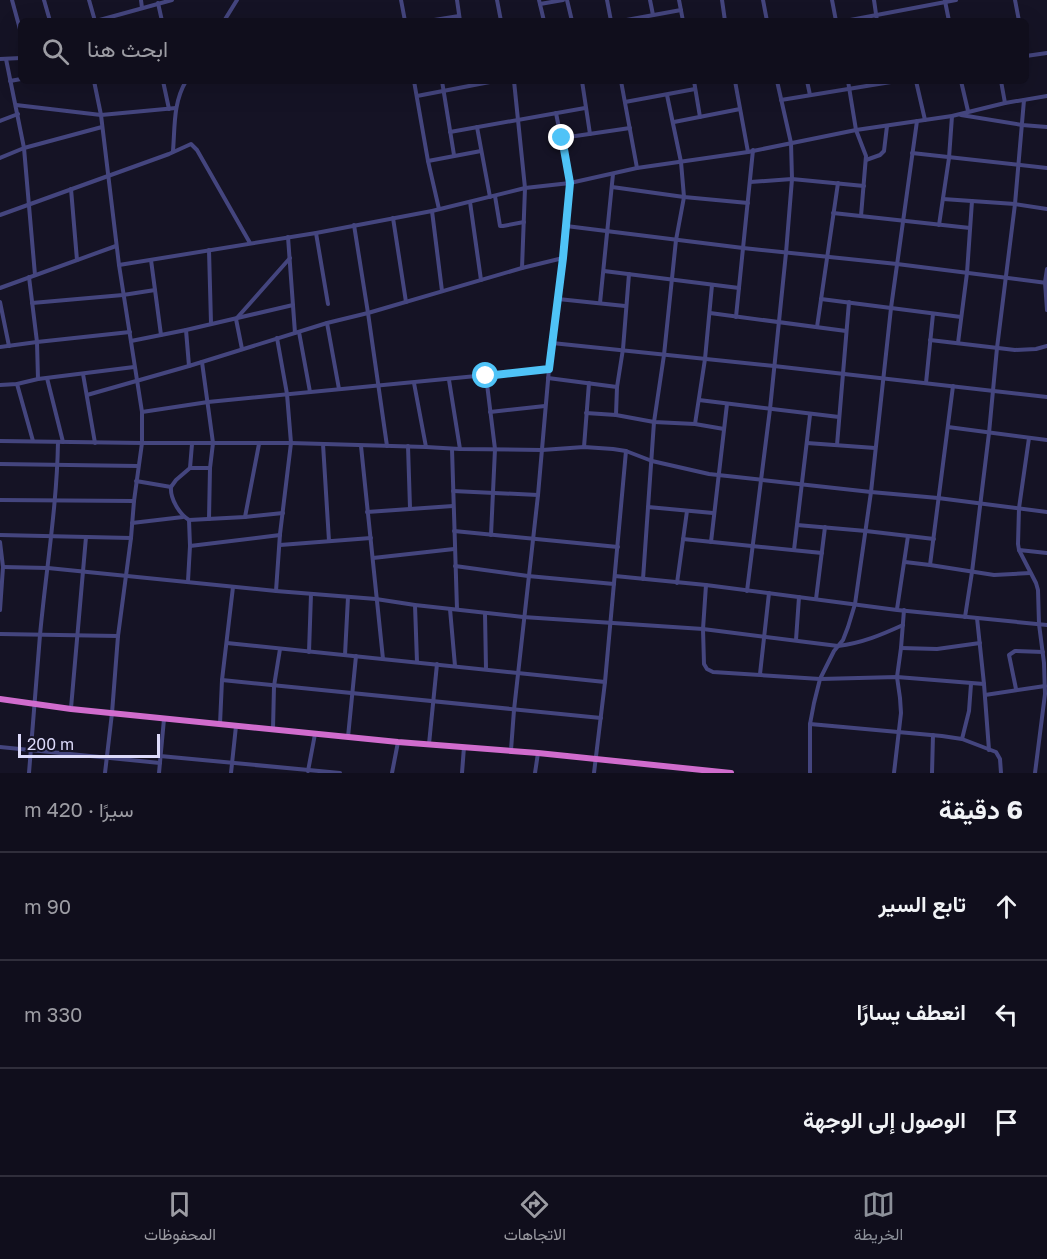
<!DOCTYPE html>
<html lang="ar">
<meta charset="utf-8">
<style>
:root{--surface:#100e1c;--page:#191725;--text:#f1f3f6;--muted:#9c9ca3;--line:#302e3b;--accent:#8c9099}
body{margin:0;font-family:"Golos Text",Vazirmatn,sans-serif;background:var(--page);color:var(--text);direction:rtl}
.scale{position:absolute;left:18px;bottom:15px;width:142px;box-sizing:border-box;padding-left:6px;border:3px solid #dddbfa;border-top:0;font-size:16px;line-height:21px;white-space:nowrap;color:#dddbfa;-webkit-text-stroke:4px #151325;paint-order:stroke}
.stop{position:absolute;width:18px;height:18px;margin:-14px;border:4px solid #4fc3f7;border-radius:50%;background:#fff}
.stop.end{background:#4fc3f7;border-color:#fff;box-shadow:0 2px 6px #0008}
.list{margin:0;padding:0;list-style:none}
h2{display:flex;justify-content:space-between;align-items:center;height:78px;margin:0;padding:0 24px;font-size:26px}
h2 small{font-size:20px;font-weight:400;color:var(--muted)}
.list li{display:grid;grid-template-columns:39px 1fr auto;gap:18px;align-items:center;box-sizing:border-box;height:108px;padding:0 24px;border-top:2px solid var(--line)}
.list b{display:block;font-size:22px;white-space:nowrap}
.list em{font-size:20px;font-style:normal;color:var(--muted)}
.icon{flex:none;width:33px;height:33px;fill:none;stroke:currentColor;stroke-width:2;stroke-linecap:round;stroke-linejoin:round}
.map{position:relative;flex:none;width:1047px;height:773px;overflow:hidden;direction:ltr}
.search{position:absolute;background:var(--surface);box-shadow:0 6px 24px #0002;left:18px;right:18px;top:18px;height:66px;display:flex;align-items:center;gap:15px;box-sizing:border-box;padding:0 21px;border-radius:9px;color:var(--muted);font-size:22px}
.sheet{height:402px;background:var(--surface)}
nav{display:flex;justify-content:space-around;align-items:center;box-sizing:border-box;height:84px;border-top:2px solid var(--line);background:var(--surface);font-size:16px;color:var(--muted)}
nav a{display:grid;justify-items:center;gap:3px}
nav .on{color:var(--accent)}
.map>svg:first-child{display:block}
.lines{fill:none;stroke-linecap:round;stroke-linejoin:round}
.minor{stroke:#44457e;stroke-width:4}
.trunk{stroke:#d06ccd;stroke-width:6}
.route{stroke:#4fc3f7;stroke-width:8}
</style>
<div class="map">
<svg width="1047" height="773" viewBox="0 0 1047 773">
<rect width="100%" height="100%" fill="#151325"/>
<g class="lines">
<g class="minor">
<path d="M12,0L21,33"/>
<path d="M44,0L50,21"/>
<path d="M89,0L95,21"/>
<path d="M141,0L142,8"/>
<path d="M401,0L405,21"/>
<path d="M457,0L460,21"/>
<path d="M497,0L501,21"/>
<path d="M539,0L544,21"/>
<path d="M567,0L572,21"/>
<path d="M607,0L611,21"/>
<path d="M650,0L653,15"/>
<path d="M679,0L683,21"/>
<path d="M722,0L725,21"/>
<path d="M763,0L767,21"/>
<path d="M832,0L836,21"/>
<path d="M874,0L877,21"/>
<path d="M1015,0L1019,21"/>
<path d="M945,1L949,21"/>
<path d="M158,3L162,21"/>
<path d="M540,4L563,0"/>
<path d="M96,21L172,0"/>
<path d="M224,21L237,0"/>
<path d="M428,21L459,16"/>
<path d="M621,21L681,10"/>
<path d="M845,21L956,0"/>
<path d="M1026,56L1047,53"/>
<path d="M0,59L21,58"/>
<path d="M6,59L24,148L35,275"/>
<path d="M10,81L21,79"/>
<path d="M94,81L101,115L119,265L142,412V443L134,501L131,538L118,636L112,713L105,773"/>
<path d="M163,81L169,109"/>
<path d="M414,81L428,161L439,209"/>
<path d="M442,81L454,155"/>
<path d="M514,81L525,188L522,268"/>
<path d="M582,81L590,134"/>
<path d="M621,81L637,168"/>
<path d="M694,81L700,117"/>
<path d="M735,81L748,152"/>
<path d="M807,81L810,95"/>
<path d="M848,81L856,130L866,156L861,216"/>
<path d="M916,81L925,120"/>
<path d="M961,81L968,111"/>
<path d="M1001,81L1005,103"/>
<path d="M417,96L495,81"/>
<path d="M781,100L897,81"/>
<path d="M625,102L695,89"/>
<path d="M16,105L101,115L176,108"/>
<path d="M961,115L1022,125L1047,127"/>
<path d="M0,121L18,114"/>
<path d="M674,122L740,109"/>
<path d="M477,127L490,197"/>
<path d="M450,132L585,108"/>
<path d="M562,138L630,128"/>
<path d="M173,151C175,127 173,103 186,81"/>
<path d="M912,153L1047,168"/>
<path d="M0,158L24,148L102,127"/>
<path d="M866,160L880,155L884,151L887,126"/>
<path d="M428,161L481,151"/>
<path d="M750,182L792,179L864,186"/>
<path d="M612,187L684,197L748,203"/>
<path d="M71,189L77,260"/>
<path d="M495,196L500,226H503L524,222"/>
<path d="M943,199L1015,204L1047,209"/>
<path d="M470,202L481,280"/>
<path d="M432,211L442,291"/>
<path d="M833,213L970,228"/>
<path d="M0,215L169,154L191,144L197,150L250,243"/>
<path d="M393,218L406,302"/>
<path d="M354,225L368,313L387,446"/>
<path d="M939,225L949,158L952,116"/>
<path d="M566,226L743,248L897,264L1047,283"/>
<path d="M316,233L328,304"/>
<path d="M288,237L295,333"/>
<path d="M209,250L211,323"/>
<path d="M151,260L161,335"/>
<path d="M119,265L316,233L432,211L525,188L570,183L637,168L748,152L856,130L952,116L1005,103L1047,96"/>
<path d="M1047,269L1045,282L1047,310"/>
<path d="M604,271L739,288"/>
<path d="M29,277L37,342L38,379"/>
<path d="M0,288L116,246"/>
<path d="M558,299L625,306"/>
<path d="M821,299L961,317"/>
<path d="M0,302L9,346"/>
<path d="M32,303L123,295L155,290"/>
<path d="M600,303L613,174"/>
<path d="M710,313L846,331"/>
<path d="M736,317L753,150"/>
<path d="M327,323L339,389"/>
<path d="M817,327L838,183"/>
<path d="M186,330L189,366"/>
<path d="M299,332L310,392"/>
<path d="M930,340L1015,350L1036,349L1047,346"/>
<path d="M131,341L186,330L293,305"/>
<path d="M552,343L774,366L1047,397"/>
<path d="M958,343L967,273L972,201"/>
<path d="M0,347L37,342L130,332"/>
<path d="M242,349L236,319L290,258"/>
<path d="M202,362L213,443L210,468L209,519"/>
<path d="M83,374L95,443"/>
<path d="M486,376L495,449L491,535"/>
<path d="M47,378L63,442"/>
<path d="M548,378L617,387"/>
<path d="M449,380L460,449"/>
<path d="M414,383L426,447"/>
<path d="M926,383L933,314"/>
<path d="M17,384L33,441"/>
<path d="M0,385L17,384L38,379L134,367"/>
<path d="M87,395L189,366L327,323L368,313L522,268L563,258"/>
<path d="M699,400L839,417"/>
<path d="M142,412L208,402L549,369"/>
<path d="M490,412L545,406"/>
<path d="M586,413L616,415L654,422L695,424L724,429"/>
<path d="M616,415L617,387L623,349L629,274"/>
<path d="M695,424L705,359L712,285"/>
<path d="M948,427L1047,440"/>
<path d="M1029,438L1019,508L1018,544L1019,550L1036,583L1038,590L1039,624L1044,663L1045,694L1035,773"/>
<path d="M0,441L142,443H291L426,447L460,449L542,450L584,447L613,449L626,451L652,461L709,474L871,492L938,498L1047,512"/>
<path d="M807,443L875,448"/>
<path d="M323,444L329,541"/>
<path d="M837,445L849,302"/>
<path d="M361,446L383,659"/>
<path d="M408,446L410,508"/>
<path d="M584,447L589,383"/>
<path d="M452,449L457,609"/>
<path d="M0,464L138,466"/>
<path d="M190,468H210"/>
<path d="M136,481L171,487L176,480L190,468L192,444"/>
<path d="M171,487C170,498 179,514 189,520L245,517L283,513"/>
<path d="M453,491L538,495"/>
<path d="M0,500L134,501"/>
<path d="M648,507L713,513"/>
<path d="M367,512L453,506"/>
<path d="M245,517L259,444"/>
<path d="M132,523L183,517"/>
<path d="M797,525L866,531L934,539"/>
<path d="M454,531L618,547"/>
<path d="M0,535L131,538"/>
<path d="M683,539L822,553"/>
<path d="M0,542L3,567L0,610"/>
<path d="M711,542L727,404"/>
<path d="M280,545L371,538"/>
<path d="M190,546L280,535"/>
<path d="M794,550L810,415"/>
<path d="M1019,550L1047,553"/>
<path d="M373,558L454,549"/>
<path d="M905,562L930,565L994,575L1030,573"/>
<path d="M930,565L953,386"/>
<path d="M455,566L528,576L614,584"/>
<path d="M3,567L48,568L276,591L376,599L415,605L523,617L703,629L838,646C862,643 881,635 903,625"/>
<path d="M615,576L706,585L897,610L1047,625"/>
<path d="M643,579L654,422L664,355L676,240L684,197L681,162L667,95"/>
<path d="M188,581L190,546L189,520"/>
<path d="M677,583L687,511"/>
<path d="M706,585L703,629L704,664L707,669L713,672L820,679L897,677L984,684"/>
<path d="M276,591L280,534L291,443L287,394L277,338"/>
<path d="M747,591L770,409L786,253L792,179L791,143L777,81"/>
<path d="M816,599L825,527"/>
<path d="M415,605L417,662"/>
<path d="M450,609L455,666"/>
<path d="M897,609L908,536"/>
<path d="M485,613L486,669"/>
<path d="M965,617L972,572L989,433L997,348L1015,204L1024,100"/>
<path d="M977,618L984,684L989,750"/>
<path d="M0,634L118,636"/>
<path d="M796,640L799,597"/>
<path d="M227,643L605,682"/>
<path d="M901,648L937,649L980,643"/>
<path d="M309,652L311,594"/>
<path d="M345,655L348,597"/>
<path d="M760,674L769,593"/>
<path d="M222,680L601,718"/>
<path d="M1016,689L1009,655L1015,651L1043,652"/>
<path d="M985,695L1045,686"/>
<path d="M71,708L86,537"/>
<path d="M220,724L222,680L233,587"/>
<path d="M810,724L942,736L962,739L996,752L1000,759L1001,773"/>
<path d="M273,729L274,686L280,649"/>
<path d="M348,737L356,656"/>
<path d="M962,739L969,711L971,684"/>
<path d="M429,744L437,664"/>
<path d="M0,747L160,763"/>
<path d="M511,750L514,710L538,495L549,369L563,258L570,183L556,113"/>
<path d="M160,756L340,773"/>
<path d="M308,771L315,734"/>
<path d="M29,773C33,727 36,681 40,635C46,570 57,506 58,442"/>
<path d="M159,773L164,719"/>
<path d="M231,773L236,726"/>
<path d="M392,773L398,742"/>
<path d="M462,773L464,747"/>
<path d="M535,773L538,753"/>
<path d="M594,773L605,682L626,451"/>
<path d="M810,773V724L814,703L820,679L834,651L843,640L848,627L855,604L871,492L891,308L917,121"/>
<path d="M894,773L901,713L900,698L897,677L901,648L904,610"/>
<path d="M932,773L933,735"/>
</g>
<path class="trunk" d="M0,699L71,709L398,742L538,753L731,773"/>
</g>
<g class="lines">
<path class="route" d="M486,376L549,369L563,258L570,183L562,138"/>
</g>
</svg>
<div class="scale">200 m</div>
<div class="stop" style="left:486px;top:376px"></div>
<div class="stop end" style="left:562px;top:138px"></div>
<div class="search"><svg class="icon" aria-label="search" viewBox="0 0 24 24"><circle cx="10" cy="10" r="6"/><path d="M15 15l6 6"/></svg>ابحث هنا</div>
</div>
<section class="sheet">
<h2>6 دقيقة<small>سيرًا · 420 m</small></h2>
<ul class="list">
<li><svg class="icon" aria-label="ahead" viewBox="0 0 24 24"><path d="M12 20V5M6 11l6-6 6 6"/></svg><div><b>تابع السير</b></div><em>90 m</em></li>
<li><svg class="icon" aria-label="left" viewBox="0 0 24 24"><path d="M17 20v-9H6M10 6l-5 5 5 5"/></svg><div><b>انعطف يسارًا</b></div><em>330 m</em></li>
<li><svg class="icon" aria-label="arrive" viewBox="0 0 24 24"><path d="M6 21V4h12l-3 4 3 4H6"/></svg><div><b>الوصول إلى الوجهة</b></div></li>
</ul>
</section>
<nav>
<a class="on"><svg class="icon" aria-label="map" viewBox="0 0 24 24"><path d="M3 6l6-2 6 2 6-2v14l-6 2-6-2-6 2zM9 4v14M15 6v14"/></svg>الخريطة</a>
<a><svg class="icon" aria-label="directions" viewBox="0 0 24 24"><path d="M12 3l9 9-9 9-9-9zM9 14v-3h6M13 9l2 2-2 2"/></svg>الاتجاهات</a>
<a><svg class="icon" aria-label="saved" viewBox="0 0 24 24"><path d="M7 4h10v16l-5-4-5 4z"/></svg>المحفوظات</a>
</nav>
